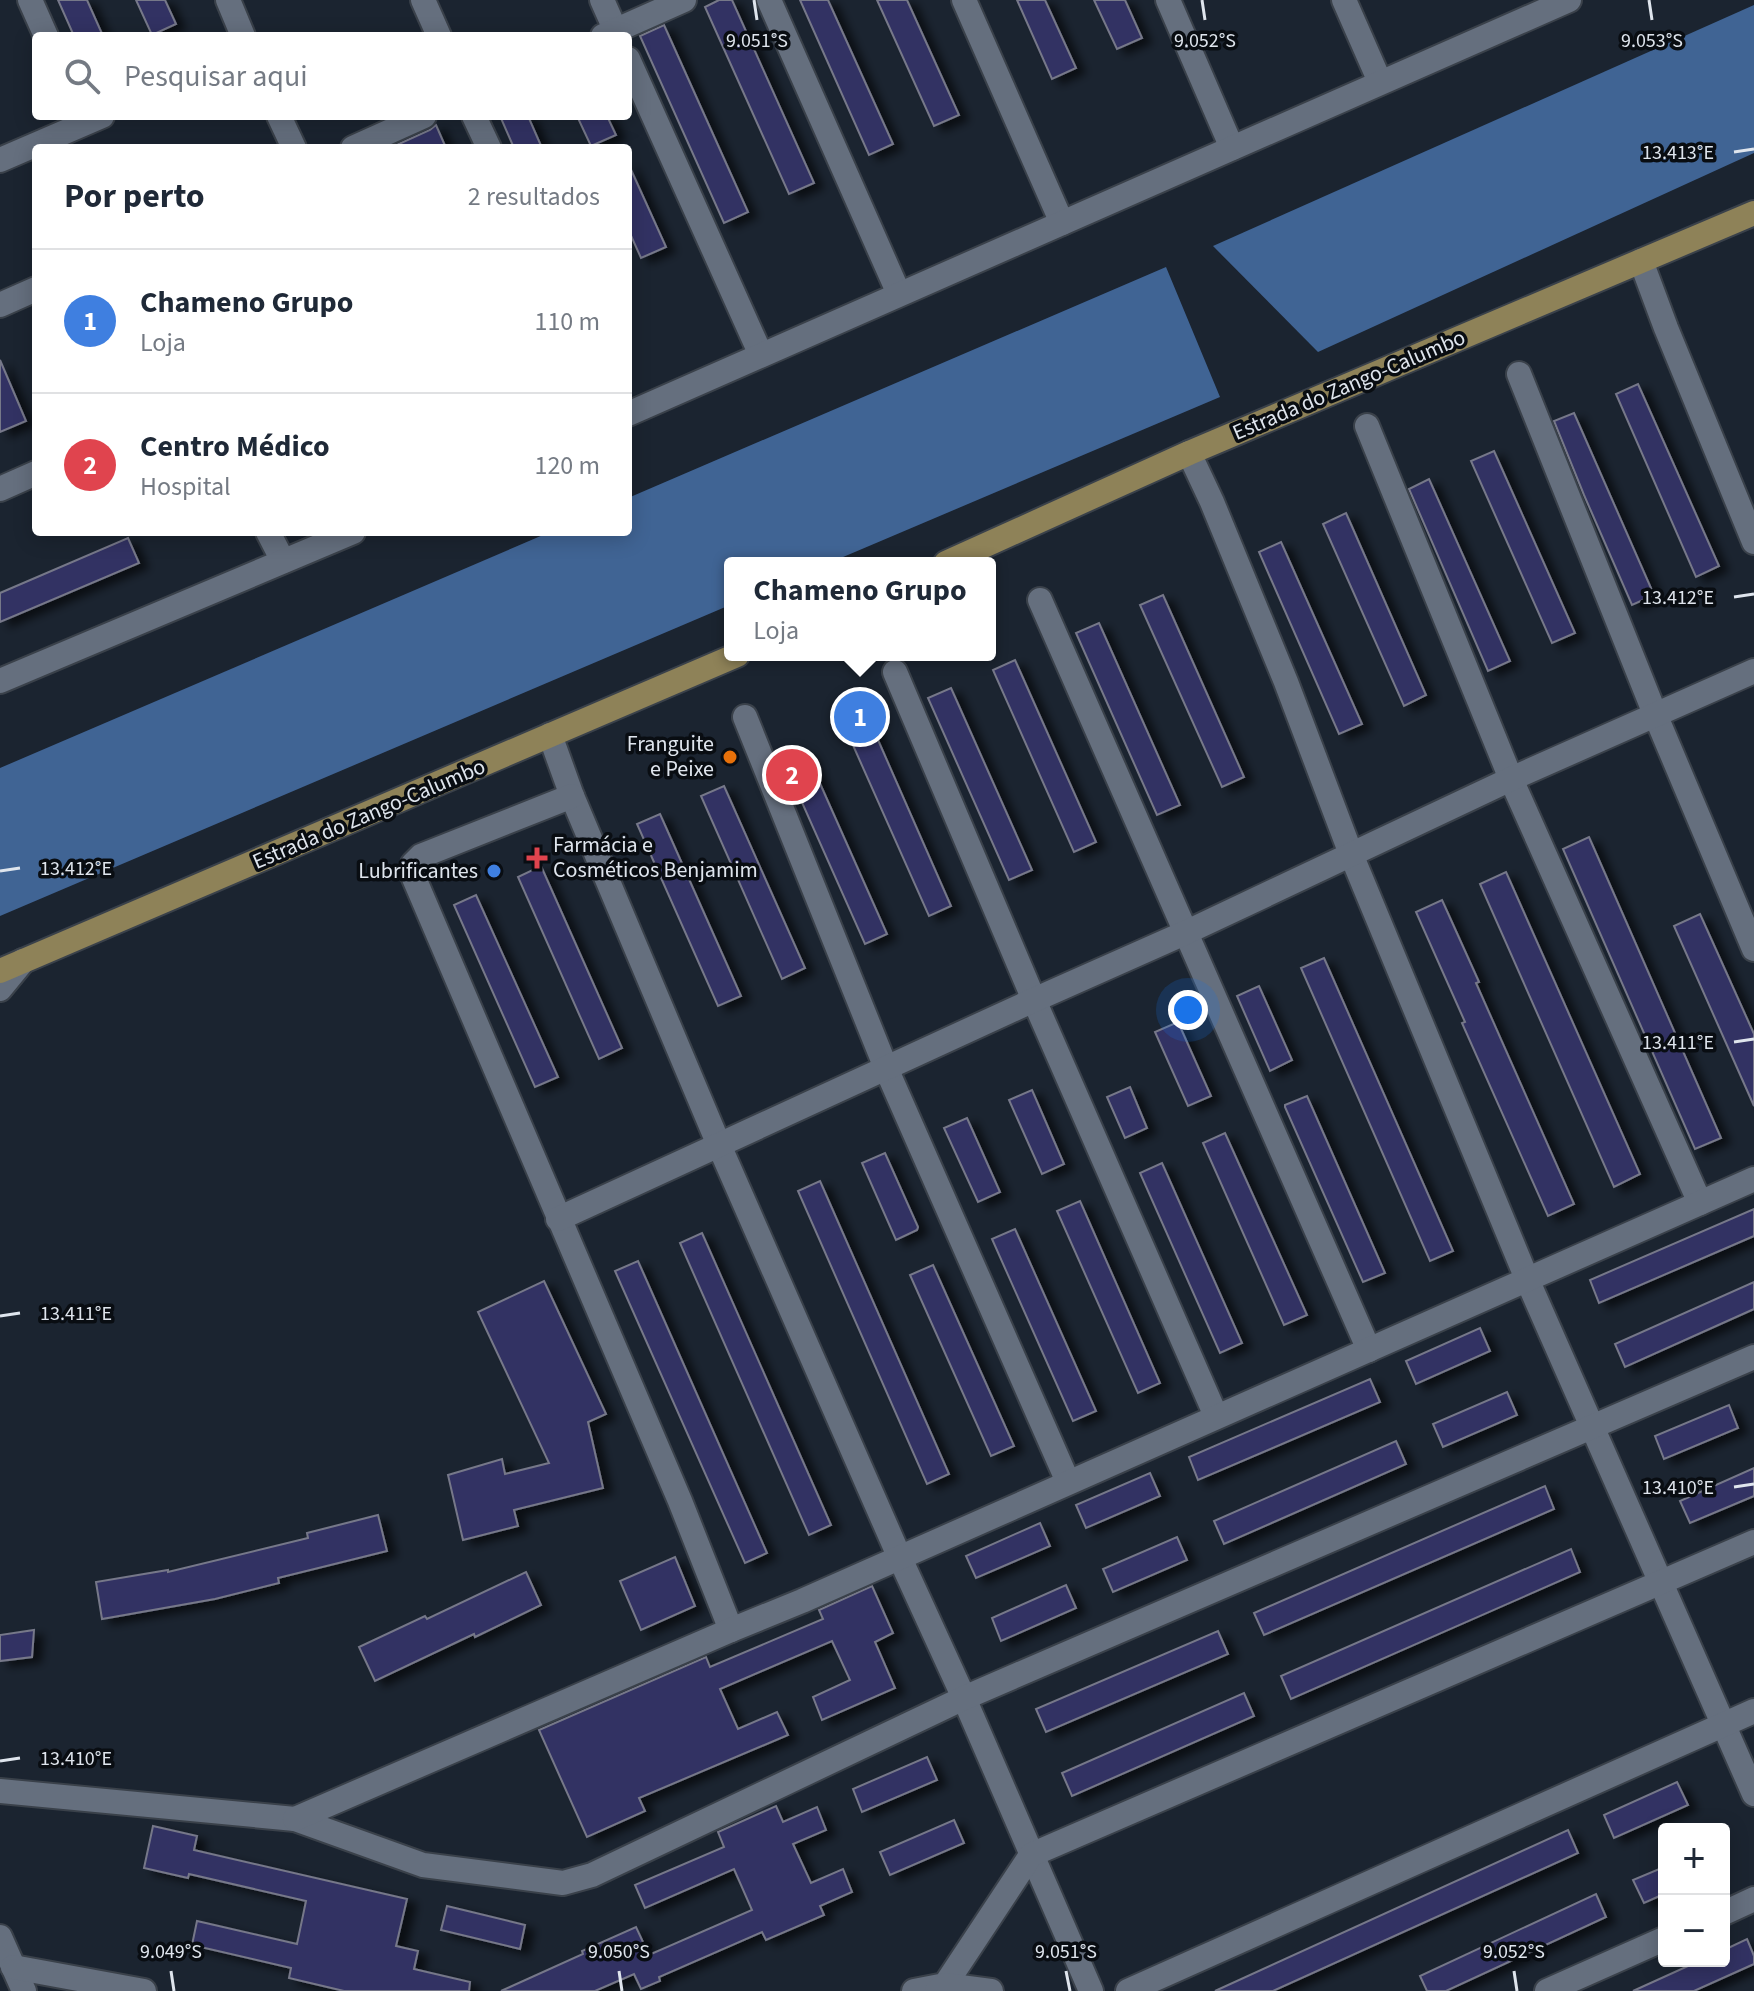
<!DOCTYPE html>
<html lang="pt">
<meta charset="utf-8">
<style>
:root{--surface:#fff;--page:#f6f6f7;--text:#1f2937;--muted:#747a83;--line:#e0e1e3;--accent:#111827}
body{margin:0;font-family:"Source Sans 3",sans-serif;background:var(--page);color:var(--text)}
.controls{position:absolute;right:24px;bottom:24px;display:grid;overflow:hidden;border-radius:8px;box-shadow:0 4px 20px #0003}
.controls button{width:72px;height:72px;display:grid;place-items:center;padding:0;border:0;border-bottom:2px solid var(--line);background:var(--surface);color:var(--text);font:40px sans-serif}
.you{position:absolute;left:1188px;top:1010px;width:28px;height:28px;margin:-20px;border:6px solid #fff;border-radius:50%;background:#1a73e8;box-shadow:0 0 0 12px #1a73e833}
.badge{display:grid;place-items:center;width:52px;height:52px;border-radius:50%;background:var(--accent);color:#fff;font-size:26px;font-weight:700}
.pin{position:absolute;translate:-50% -50%;border:4px solid #fff;box-shadow:0 2px 8px #0006}
.popup{position:absolute;left:724px;top:557px;width:272px;height:104px;box-sizing:border-box;display:grid;place-content:center;border-radius:8px;background:var(--surface);filter:drop-shadow(0 2px 6px #0005);font-size:26px;white-space:nowrap;color:var(--muted)}
.popup b{font-size:30px;color:var(--text)}
.popup::after{content:'';position:absolute;left:50%;top:100%;margin-left:-16px;border:16px solid transparent;border-top-color:var(--surface)}
.list{margin:0;padding:0;list-style:none}
h2{display:flex;justify-content:space-between;align-items:center;height:104px;margin:0;padding:0 32px;font-size:34px}
h2 small{font-size:26px;font-weight:400;color:var(--muted)}
.list li{display:grid;grid-template-columns:52px 1fr auto;gap:24px;align-items:center;box-sizing:border-box;height:144px;padding:0 32px;border-top:2px solid var(--line)}
.list b{display:block;font-size:30px;white-space:nowrap}
.list p{margin:0;font-size:26px;white-space:nowrap;color:var(--muted)}
.list em{font-size:26px;font-style:normal;color:var(--muted)}
.icon{flex:none;width:44px;height:44px;fill:none;stroke:currentColor;stroke-width:2;stroke-linecap:round;stroke-linejoin:round}
.map{position:relative;flex:none;width:1754px;height:1991px;overflow:hidden}
.search{position:absolute;background:var(--surface);box-shadow:0 4px 20px #0003;left:32px;top:32px;width:600px;height:88px;display:flex;align-items:center;gap:20px;box-sizing:border-box;padding:0 28px;border-radius:8px;color:var(--muted);font-size:30px}
.panel{position:absolute;background:var(--surface);box-shadow:0 4px 20px #0003;left:32px;top:144px;width:600px;height:392px;border-radius:8px}
.map>svg:first-child{display:block}
.water{fill:#406494}
.building{fill:#323163;stroke:#767889;stroke-width:2;filter:url(#shadow)}
.lines{fill:none;stroke-linecap:round;stroke-linejoin:round}
.minor-casing{stroke:#3a414a;stroke-width:28}
.major-casing{stroke:#3a414a;stroke-width:28}
.minor{stroke:#656f7e;stroke-width:24}
.major{stroke:#8e8258;stroke-width:24}
.ticks{fill:none;stroke:#dfe5ed;stroke-width:3}
.food-dot{fill:#e8710a;stroke:#090d12;stroke-width:3}
.health-dot{fill:#e0444e;stroke:#090d12;stroke-width:3}
.shop-dot{fill:#3f7fe0;stroke:#090d12;stroke-width:3}
.labels{text-anchor:middle;dominant-baseline:central;stroke-width:7;stroke-linejoin:round;paint-order:stroke}
.street-label{font-size:22px;fill:#dfe5ed;stroke:#090d12}
.poi-label{font-size:22px;fill:#dfe5ed;stroke:#090d12;text-anchor:end}
.ticks-label{font-size:20px;text-anchor:middle;fill:#dfe5ed;stroke:#090d12;stroke-width:7;stroke-linejoin:round;paint-order:stroke}
</style>
<div class="map">
<svg width="1754" height="1991" viewBox="0 0 1754 1991">
<defs>
<filter id="shadow"><feDropShadow dx="9" dy="5" stdDeviation="4" flood-color="#0009"/></filter>
</defs>
<rect width="100%" height="100%" fill="#1b2430"/>
<g class="water">
<path d="M1754,5V153L1318,352L1213,246Z"/>
<path d="M1166,267L1220,397L829,563H730V605L0,916V768L550,532H628V498Z"/>
</g>
<g class="building">
<path d="M58,0H87L103,36H74Z"/>
<path d="M136,0H165L176,24L152,35Z"/>
<path d="M719,0H732L814,183L789,194L705,7Z"/>
<path d="M800,0H828L893,144L869,155Z"/>
<path d="M877,0H907L959,115L934,126Z"/>
<path d="M1017,0H1045L1076,68L1052,79Z"/>
<path d="M1094,0H1125L1142,38L1117,49Z"/>
<path d="M664,25L748,212L724,223L640,36Z"/>
<path d="M500,116H528L542,148H514Z"/>
<path d="M577,116H607L616,135L591,146Z"/>
<path d="M436,125L446,148H390L430,130Z"/>
<path d="M628,163L666,247L641,258L628,229Z"/>
<path d="M0,360L26,421L0,432Z"/>
<path d="M1638,384L1719,566L1696,577L1616,394Z"/>
<path d="M1574,413L1654,595L1632,605L1584,495L1554,421Z"/>
<path d="M1494,451L1575,633L1552,643L1471,461Z"/>
<path d="M1429,479L1510,661L1488,671L1409,489Z"/>
<path d="M1346,513L1426,695L1404,706L1323,524Z"/>
<path d="M128,538L139,563L0,622V593Z"/>
<path d="M1281,542L1362,724L1339,734L1259,552Z"/>
<path d="M1163,595L1244,777L1222,787L1140,605Z"/>
<path d="M1099,623L1180,805L1157,815L1076,633Z"/>
<path d="M1015,660L1096,842L1074,852L993,670Z"/>
<path d="M951,688L1032,870L1009,880L928,698Z"/>
<path d="M871,724L951,906L929,916L848,734Z"/>
<path d="M806,752L887,934L865,944L784,762Z"/>
<path d="M724,786L805,968L782,979L701,796Z"/>
<path d="M660,814L741,996L718,1006L637,824Z"/>
<path d="M1589,837L1721,1138L1695,1149L1563,849Z"/>
<path d="M541,866L622,1048L599,1059L518,877Z"/>
<path d="M1506,872L1640,1174L1614,1187L1480,884Z"/>
<path d="M476,895L558,1077L535,1087L454,905Z"/>
<path d="M1442,900L1479,982L1476,983L1574,1204L1548,1216L1462,1023L1465,1022L1416,912Z"/>
<path d="M1700,914L1754,1034V1106L1674,926Z"/>
<path d="M1324,958L1453,1251L1430,1261L1301,968Z"/>
<path d="M1259,986L1292,1060L1270,1071L1237,996Z"/>
<path d="M1178,1022L1211,1096L1188,1106L1155,1032Z"/>
<path d="M1130,1087L1147,1128L1125,1138L1107,1097Z"/>
<path d="M1032,1090L1064,1164L1042,1174L1009,1100Z"/>
<path d="M1307,1096L1385,1273L1363,1282L1285,1107V1105Z"/>
<path d="M967,1118L1000,1192L978,1202L944,1128Z"/>
<path d="M1225,1133L1307,1315L1284,1325L1203,1143Z"/>
<path d="M885,1153L918,1227L917,1230L896,1240L862,1163Z"/>
<path d="M1162,1163L1242,1343L1220,1353L1140,1173Z"/>
<path d="M820,1181L949,1474L927,1484L798,1191Z"/>
<path d="M1080,1201L1160,1383L1138,1393L1057,1211Z"/>
<path d="M1754,1209V1236L1599,1303L1590,1280Z"/>
<path d="M1015,1229L1096,1411L1073,1421L992,1239Z"/>
<path d="M702,1233L831,1525L809,1535L680,1243Z"/>
<path d="M638,1261L767,1553L745,1563L615,1271Z"/>
<path d="M933,1265L1014,1446L991,1456L910,1275Z"/>
<path d="M544,1281L606,1414L588,1422L603,1488L514,1510L518,1526L463,1540L448,1475L502,1459L505,1474L549,1463L478,1312Z"/>
<path d="M1754,1282V1309L1625,1367L1615,1344Z"/>
<path d="M1480,1328L1490,1351L1416,1384L1406,1361Z"/>
<path d="M1370,1379L1380,1402L1198,1480L1189,1457Z"/>
<path d="M1507,1392L1517,1415L1443,1447L1433,1424Z"/>
<path d="M1729,1405L1738,1428L1664,1459L1655,1436Z"/>
<path d="M1396,1441L1406,1464L1224,1544L1214,1521Z"/>
<path d="M1754,1468V1496L1690,1523L1680,1501Z"/>
<path d="M1150,1473L1160,1496L1086,1528L1076,1505Z"/>
<path d="M1545,1486L1554,1509L1264,1635L1254,1613Z"/>
<path d="M378,1515L387,1551L278,1578L279,1583L215,1599L102,1619L96,1582L168,1570V1572L308,1538L307,1533Z"/>
<path d="M1040,1523L1050,1546L976,1578L966,1556Z"/>
<path d="M1177,1537L1187,1560L1113,1592L1103,1569Z"/>
<path d="M1571,1549L1580,1572L1291,1699L1281,1676Z"/>
<path d="M675,1557L695,1606L641,1630L620,1581Z"/>
<path d="M526,1572L541,1605L475,1637L474,1634L375,1681L359,1647L425,1616L427,1619Z"/>
<path d="M1066,1585L1076,1608L1001,1641L992,1618Z"/>
<path d="M872,1586L893,1633L875,1642L895,1688L822,1720L813,1697L850,1680L832,1641L720,1689L738,1729L777,1712L788,1735L639,1798L645,1811L587,1837L539,1730L706,1657L710,1667L823,1619L819,1610Z"/>
<path d="M34,1630L32,1657L0,1661V1635Z"/>
<path d="M1218,1631L1228,1654L1046,1732L1036,1709Z"/>
<path d="M1244,1693L1254,1716L1072,1796L1062,1773Z"/>
<path d="M927,1757L937,1780L862,1812L853,1789Z"/>
<path d="M1677,1782L1688,1805L1614,1838L1604,1815Z"/>
<path d="M776,1806L783,1822L817,1807L826,1830L793,1844L811,1883L843,1869L852,1892L820,1906L824,1915L766,1940L762,1932L659,1977L660,1981L641,1989L634,1974L595,1991H501L583,1954L582,1951L636,1927L649,1955L752,1910L734,1869L645,1908L635,1885L724,1847L718,1832Z"/>
<path d="M954,1820L964,1843L890,1875L880,1852Z"/>
<path d="M153,1826L197,1836L194,1850L407,1899L396,1946L418,1951L414,1969L470,1982L469,1991H344L289,1978L291,1968L192,1945L197,1921L297,1944L306,1901L189,1874L188,1878L144,1868Z"/>
<path d="M1568,1830L1578,1853L1273,1991H1215Z"/>
<path d="M1664,1867V1894L1644,1903L1633,1880Z"/>
<path d="M1596,1894L1606,1917L1446,1991H1427L1420,1976Z"/>
<path d="M447,1906L525,1925L520,1949L441,1930Z"/>
<path d="M1747,1939L1754,1956V1964L1694,1991H1633L1699,1961H1724V1950Z"/>
</g>
<g class="lines">
<g class="minor-casing">
<g id="minor">
<path d="M30,0L46,36"/>
<path d="M228,0L243,36"/>
<path d="M423,0L439,36"/>
<path d="M602,0L618,36"/>
<path d="M769,0L899,294"/>
<path d="M964,0L1062,223"/>
<path d="M1168,0L1232,148"/>
<path d="M1344,0L1380,82"/>
<path d="M603,36L684,0"/>
<path d="M628,59L761,355"/>
<path d="M279,116L294,148"/>
<path d="M474,116L489,148"/>
<path d="M353,148L424,116"/>
<path d="M0,160L102,116"/>
<path d="M1641,261L1666,328L1754,542"/>
<path d="M0,305L36,289"/>
<path d="M1519,374L1655,714L1754,949"/>
<path d="M628,414L1569,0"/>
<path d="M1367,426L1511,779L1700,1203"/>
<path d="M1189,453L1212,502L1286,682L1351,854L1527,1279L1754,1794"/>
<path d="M0,489L36,473"/>
<path d="M268,532L283,561"/>
<path d="M1040,600L1369,1350"/>
<path d="M895,672L1034,1000L1216,1416"/>
<path d="M0,681L353,532"/>
<path d="M745,717L886,1068L1068,1482"/>
<path d="M550,735L572,796L719,1145L899,1556L964,1698L1091,1991"/>
<path d="M572,796L421,856L413,864L411,871L680,1501L731,1630"/>
<path d="M0,989L23,961"/>
<path d="M558,1219L1034,1000L1187,932L1511,779L1754,671"/>
<path d="M0,1791L295,1819L423,1865L563,1883L592,1875L964,1698L1754,1357"/>
<path d="M295,1819L731,1630L802,1601L1754,1179"/>
<path d="M1724,1913L1754,1899"/>
<path d="M0,1937L24,1991"/>
<path d="M13,1967L144,1991"/>
<path d="M914,1991L945,1985L1031,1855L1754,1542"/>
<path d="M937,1991L945,1985L991,1991"/>
<path d="M1128,1991L1754,1711"/>
<path d="M1547,1991L1664,1939"/>
</g>
</g>
<g class="major-casing">
<g id="major">
<path d="M946,563L1189,453L1754,213"/>
<path d="M0,971L737,655"/>
</g>
</g>
<use href="#minor" class="minor"/>
<use href="#major" class="major"/>
</g>
<path class="ticks" d="M754,0L757,20M1202,0L1205,20M1649,0L1652,20M1734,152L1754,149M1734,597L1754,594M0,871L20,868M1734,1042L1754,1039M0,1316L20,1313M1734,1487L1754,1484M0,1761L20,1758M171,1971L174,1991M619,1971L622,1991M1066,1971L1070,1991M1514,1971L1517,1991"/>
<circle class="food-dot" cx="730" cy="757" r="8"/>
<path class="health-dot" d="M533 846h8v8h8v8h-8v8h-8v-8h-8v-8h8z"/>
<circle class="shop-dot" cx="494" cy="871" r="8"/>
<g class="labels">
<g class="street-label">
<text transform="translate(1349 385) rotate(-23)">Estrada do Zango-Calumbo</text>
<text transform="translate(369 814) rotate(-23)">Estrada do Zango-Calumbo</text>
</g>
<g class="poi-label">
<text x="714" y="744">Franguite<tspan x="714" dy="25">e Peixe</tspan></text>
<text x="553" y="845" text-anchor="start">Farmácia e<tspan x="553" dy="25">Cosméticos Benjamim</tspan></text>
<text x="478" y="871">Lubrificantes</text>
</g>
</g>
<g class="ticks-label">
<text x="1652" y="47">9.053°S</text>
<text x="757" y="47">9.051°S</text>
<text x="1205" y="47">9.052°S</text>
<text x="1678" y="159">13.413°E</text>
<text x="1678" y="604">13.412°E</text>
<text x="76" y="875">13.412°E</text>
<text x="1678" y="1049">13.411°E</text>
<text x="76" y="1320">13.411°E</text>
<text x="1678" y="1494">13.410°E</text>
<text x="76" y="1765">13.410°E</text>
<text x="171" y="1958">9.049°S</text>
<text x="619" y="1958">9.050°S</text>
<text x="1066" y="1958">9.051°S</text>
<text x="1514" y="1958">9.052°S</text>
</g>
</svg>
<div class="controls">
<button>+</button>
<button>−</button>
</div>
<div class="you"></div>
<div class="pin badge" style="left:860px;top:717px;background:#3f7fe0">1</div>
<div class="popup"><b>Chameno Grupo</b>Loja</div>
<div class="pin badge" style="left:792px;top:775px;background:#e0444e">2</div>
<div class="search"><svg class="icon" aria-label="search" viewBox="0 0 24 24"><circle cx="10" cy="10" r="6"/><path d="M15 15l6 6"/></svg>Pesquisar aqui</div>
<section class="panel">
<h2>Por perto<small>2 resultados</small></h2>
<ul class="list">
<li><span class="badge" style="background:#3f7fe0">1</span><div><b>Chameno Grupo</b><p>Loja</p></div><em>110 m</em></li>
<li><span class="badge" style="background:#e0444e">2</span><div><b>Centro Médico</b><p>Hospital</p></div><em>120 m</em></li>
</ul>
</section>
</div>
